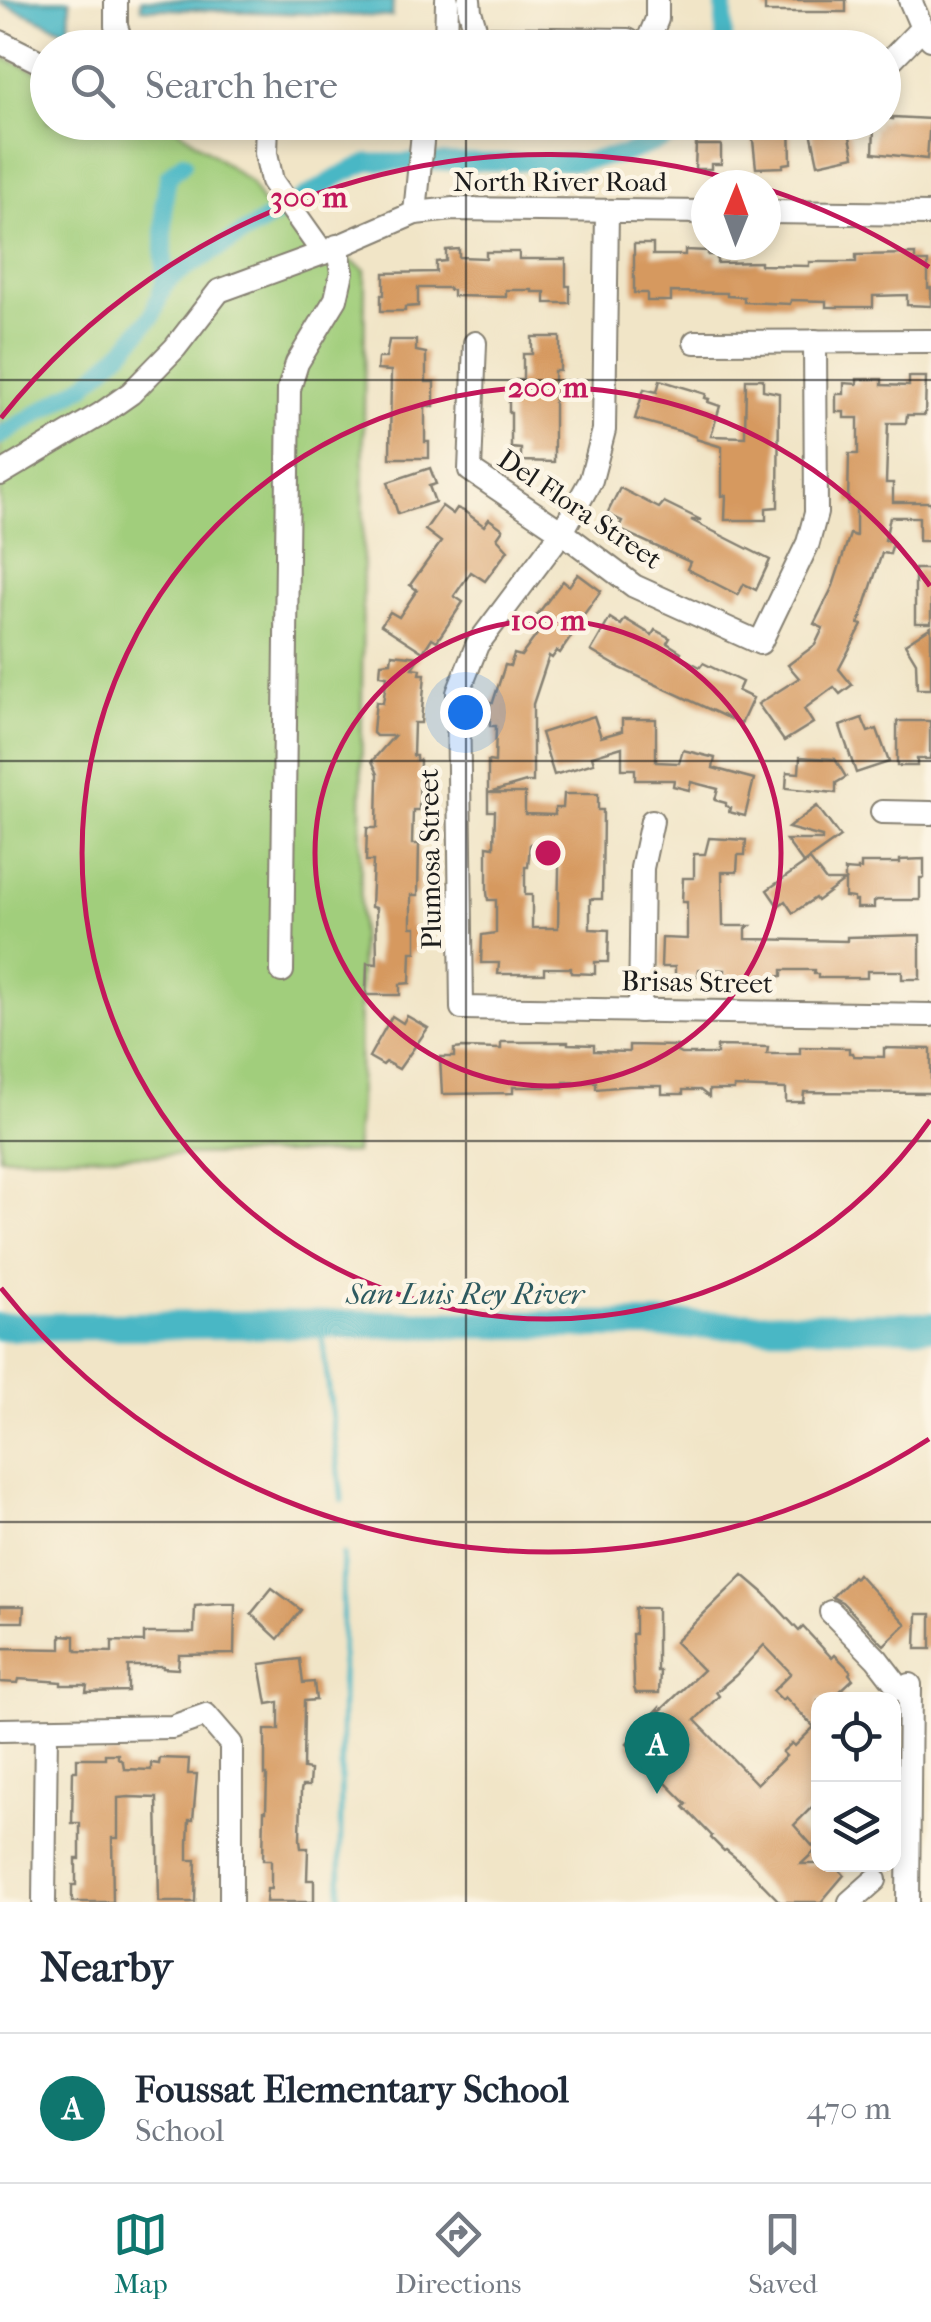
<!DOCTYPE html>
<style>
:root{--surface:#fff;--page:#f2f2f3;--text:#1f2937;--muted:#747a83;--line:#e0e1e3;--accent:#0f766e}
body{margin:0;font-family:"IM FELL French Canon",serif;background:var(--page);color:var(--text)}
.controls{position:absolute;right:30px;bottom:30px;display:grid;overflow:hidden;border-radius:20px;box-shadow:0 5px 15px #0003}
.controls button{width:90px;height:90px;display:grid;place-items:center;padding:0;border:0;border-bottom:2px solid var(--line);background:var(--surface);color:var(--text);font:50px sans-serif}
.compass{position:absolute;left:691px;top:170px;width:90px;height:90px;border-radius:50%;background:var(--surface);box-shadow:0 5px 15px #0003;rotate:1deg}
.you{position:absolute;left:465px;top:712px;width:35px;height:35px;margin:-25px;border:8px solid #fff;border-radius:50%;background:#1a73e8;box-shadow:0 0 0 15px #1a73e833}
.badge{display:grid;place-items:center;width:65px;height:65px;border-radius:50%;background:var(--accent);color:#fff;font-size:32px;font-weight:700}
.pin{position:absolute;translate:-50% -82px;filter:drop-shadow(0 2px 5px #0008)}
.pin::after{content:'';position:absolute;top:52px;width:35px;height:30px;background:inherit;clip-path:polygon(0 0,100% 0,50% 100%)}
.list{margin:0;padding:0;list-style:none}
h2{display:flex;justify-content:space-between;align-items:center;height:130px;margin:0;padding:0 40px;font-size:42px}
h2 small{font-size:32px;font-weight:400;color:var(--muted)}
.list li{display:grid;grid-template-columns:65px 1fr auto;gap:30px;align-items:center;box-sizing:border-box;height:150px;padding:0 40px;border-top:2px solid var(--line)}
.list b{display:block;font-size:38px;white-space:nowrap}
.list p{margin:0;font-size:32px;white-space:nowrap;color:var(--muted)}
.list em{font-size:32px;font-style:normal;color:var(--muted)}
.icon{flex:none;width:55px;height:55px;fill:none;stroke:currentColor;stroke-width:2;stroke-linecap:round;stroke-linejoin:round}
.map{position:relative;flex:none;width:931px;height:1902px;overflow:hidden}
.search{position:absolute;background:var(--surface);box-shadow:0 5px 15px #0003;left:30px;right:30px;top:30px;height:110px;display:flex;align-items:center;gap:25px;box-sizing:border-box;padding:0 35px;border-radius:55px;color:var(--muted);font-size:38px}
.sheet{height:280px;background:var(--surface)}
nav{display:flex;justify-content:space-around;align-items:center;box-sizing:border-box;height:140px;border-top:2px solid var(--line);background:var(--surface);font-size:28px;color:var(--muted)}
nav a{display:grid;justify-items:center;gap:5px}
nav .on{color:var(--accent)}
.map>svg:first-child{display:block}
.green{fill:#a1ce7b;stroke:#5e754c;stroke-width:2.5}
.water{fill:#4ab7c5;stroke:#336a70;stroke-width:2.5}
.lines{fill:none;stroke-linecap:round;stroke-linejoin:round}
.stream{stroke:#4ab7c5;stroke-width:5}
.canal{stroke:#4ab7c5;stroke-width:18}
.river{stroke:#4ab7c5;stroke-width:28}
.building{fill:#d6995e;fill-rule:evenodd}
.minor-casing{stroke:#868072;stroke-width:26}
.minor{stroke:#fff;stroke-width:22}
.grid{fill:none;stroke:#1c1c1c;stroke-width:2.5;stroke-opacity:0.55}
.ring{fill:none;stroke:#c2185b;stroke-width:5}
.labels{text-anchor:middle;dominant-baseline:central;stroke-width:9;stroke-linejoin:round;paint-order:stroke}
.street-label{font-size:28px;fill:#1c1c1c;stroke:#fcf5e5}
.water-label{font-size:30px;font-style:italic;fill:#2e5a60;stroke:#fcf5e5}
.centre{fill:#c2185b;stroke:#fcf5e5;stroke-width:5}
.ring-label{font-size:30px;text-anchor:middle;font-weight:bold;fill:#c2185b;stroke:#fcf5e5;stroke-width:9;stroke-linejoin:round;paint-order:stroke}
</style>
<div class="map">
<svg width="931" height="1902" viewBox="0 0 931 1902">
<rect width="100%" height="100%" fill="#fcf5e5"/>
<filter id="ink" filterUnits="userSpaceOnUse"><feTurbulence type="fractalNoise" baseFrequency=".01" numOctaves="2"/><feDisplacementMap in="SourceGraphic" scale="20" xChannelSelector="R" yChannelSelector="G"/><feConvolveMatrix kernelMatrix="1 2 1 2 8 2 1 2 1" color-interpolation-filters="sRGB"/></filter>
<filter id="wash" filterUnits="userSpaceOnUse"><feTurbulence type="fractalNoise" baseFrequency=".0048" numOctaves="4" result="noise"/><feDisplacementMap in="SourceGraphic" scale="40" xChannelSelector="R" yChannelSelector="G"/><feGaussianBlur stdDeviation="2.25" result="paint"/><feColorMatrix in="noise" values="0 0 0 0 0 0 0 0 0 0 0 0 0 0 0 0 0 1.4 0 .05"/><feComposite in="paint" operator="in"/></filter>
<g filter="url(#wash)">
<rect width="100%" height="100%" fill="#f1e5c7"/>
<path class="green" d="M0,56L47,75L48,122H164L177,128L250,182L262,203L365,270L359,1103L355,1153L0,1157Z"/>
<g class="water">
<path d="M0,0H70L69,32L0,3Z"/>
<path d="M141,0H393L392,17L141,8Z"/>
</g>
<g class="lines">
<g class="stream">
<path d="M321,1324L342,1500"/>
<path d="M340,1902L343,1554"/>
</g>
<g class="canal">
<path d="M724,0V48"/>
<path d="M164,284L184,269L345,173L369,162H579L624,154L662,140L696,122"/>
<path d="M0,436L85,385L127,346L152,316L164,284V202L168,177L183,163"/>
</g>
<path class="river" d="M0,1327L321,1324L931,1326"/>
</g>
<g id="blocks">
<g class="building">
<rect x="765" y="0" width="81" height="12"/>
<path d="M893,117L930,119L927,159L873,153L874,127H877L878,122H884V118L893,119Z"/>
<path d="M751,122H790L791,163L783,164V167L756,168Z"/>
<path d="M809,122H847L854,156L818,164Z"/>
<path d="M696,145H721V164H711V169H695Z"/>
<path d="M634,244H653V255H685V250L708,251V255H717V263L760,262V265L809,266V262H856V255L915,254V262H928V288H931V306L907,305V295L873,296V307H826V301L791,300L790,304L744,302V297L727,296V293L671,292V301H647V293H634Z"/>
<path d="M459,249V257L486,258V252H519V259H566V286H570V303H545V292H532V290H506V297L453,296V290H449V288H418V306L405,307V311H381V295H384V273L436,272V262L446,261V250Z"/>
<path d="M532,337H560V371H554V462L521,461V449L511,448V413H509V397H516V380H523V354H532Z"/>
<path d="M389,340H416V351L426,353V382H434V406H425V442H429V458H390L391,371L377,370L378,358H386Z"/>
<path d="M909,377H926L925,415H907L906,423H888L886,483H893V502H931V541H919V517H890L885,540L893,542L890,554L882,553L859,624L862,625L839,669L852,685L840,694L834,687L804,709L813,723L784,741L758,704L799,678L788,665L815,645L823,628L814,624L833,586L850,534L856,536V504H848L849,454H858V418H844V412H836V394H844V383L857,384V379H882V385L909,386Z"/>
<path d="M746,379H763V390L779,393L778,507L766,508V520H725L726,495L722,496V447L696,439V437L686,433L635,419L644,389L657,392L660,380L706,394L705,398L709,399L708,402L720,406L711,436L745,437Z"/>
<path d="M430,468L436,484L429,486L435,502L398,514L388,482Z"/>
<path d="M620,488L659,508L664,502L701,520H691L770,560L756,590L744,584L738,595L687,569L690,562L618,529L622,521L607,514Z"/>
<path d="M442,506L453,514L457,508L464,511L484,526L489,519L503,529L497,538L508,550L485,581L471,572L454,596L463,602L437,641L432,638L423,652L381,625L390,612L399,617L417,590L410,585L441,542L425,530Z"/>
<rect x="915" y="569" width="16" height="54"/>
<path d="M578,574L601,591L571,632L573,634L560,653L557,651L552,658L549,656L533,704V782H526L489,793H525V814L555,815V808H563L564,794H598V810H603L602,899H590V929L609,930L608,962H595V974L571,973V968H544V974H498L499,963H481L482,935L496,933V900H488L487,892V846L494,847L495,811H488V761L495,762L496,726H490V702H493L505,665L510,666L514,654L521,656L538,633L529,627L534,619L558,587L563,581L569,586ZM530,844H556L559,868L558,928H532V895H525V867H528Z"/>
<path d="M610,618L621,625L625,619L652,635L655,630L670,638L667,643L681,652L679,656L700,667L703,663L742,682L738,691L753,698L741,724L620,668L591,651Z"/>
<path d="M931,627V689H917L916,662L905,644Z"/>
<path d="M392,654L419,657L412,668L421,669L420,674H425L421,723H414L413,756H416V760H420L419,810H413L412,844H419L418,895H411V927H416V952H411L410,983L400,984V995H366L367,963L377,964L376,908L371,907L373,861H366L367,828H377L378,774L372,761L394,736H376L373,733L374,720L376,702L383,703L387,676L380,675L381,663L391,662Z"/>
<path d="M594,716L601,737L622,731V719H656V762L679,763L683,750L715,758L713,768L754,779L745,816L729,812L730,808L726,806V803L715,800L718,789L691,782L689,790L673,786L674,780H635V769H622V747L592,756L594,763L554,775L541,733Z"/>
<path d="M862,718L868,732L877,729L889,762L856,773L840,726Z"/>
<path d="M897,721H930V759H917V766H897Z"/>
<path d="M800,757L835,759L846,777L836,783V793L786,788L787,772L799,773Z"/>
<path d="M817,806L840,837L803,863L786,840H822V837L788,828Z"/>
<path d="M709,838L746,840L745,855H738L737,872H722L723,926H750L746,929V939L847,941V937L920,935V979H902V971H867V978H818V974H814V970H782V976L774,977H725V970L699,969L698,976H682L675,975V967H661L662,938L687,939V902H682L683,878H694V854H705Z"/>
<path d="M924,859V878H920V900H877L874,902V908H857V901H854V898L845,897V870L858,871V869H861V863H900V860Z"/>
<path d="M810,860L826,881H844L817,901L815,898L793,913L785,901L778,906L767,890Z"/>
<path d="M392,1016L403,1023L407,1016L428,1028L399,1069L386,1062L383,1065L369,1057Z"/>
<path d="M501,1042H568V1044L594,1045V1051L629,1052V1045L677,1046V1052L681,1054H717V1046L768,1047L767,1054H800V1047L849,1048V1053H853L854,1056L884,1057V1048L931,1049V1093L804,1092L803,1102H786V1089L734,1087V1090H709V1097L700,1090H683V1094H662V1086H629L596,1089V1082H564L563,1087H513V1093L442,1094L440,1057H454V1049L462,1048L501,1049Z"/>
<path d="M858,1574L889,1608L890,1607L906,1624L884,1645L842,1602L832,1597L853,1576L855,1578Z"/>
<path d="M743,1575L764,1593L799,1631L803,1627L832,1658L835,1655L851,1671L849,1674L853,1679L839,1692L846,1700H818V1801L794,1825L816,1850L801,1864H834L844,1875L821,1902H780L742,1863L726,1850L724,1851L711,1838L712,1836L684,1807L687,1804L627,1744L659,1708V1712L703,1670L675,1642ZM764,1645L791,1673L773,1691L782,1700L785,1697L814,1727L795,1746L792,1743L782,1752L786,1756L757,1784L695,1720L719,1696L716,1692L736,1675Z"/>
<path d="M272,1588L301,1610L278,1639L251,1614Z"/>
<path d="M218,1604H235L234,1654L179,1655L178,1669L163,1668V1666H128V1691L86,1692L87,1685H61V1682L48,1681L19,1679L18,1683L0,1682V1648L61,1649V1635L75,1636V1649H77V1651L112,1652V1641L144,1642V1633H194L195,1606Z"/>
<path d="M0,1606H24L23,1622H0Z"/>
<path d="M635,1608H657V1671H660L659,1693H636L634,1688L632,1634H635Z"/>
<path d="M917,1614H931V1649H916Z"/>
<path d="M300,1659L303,1683L314,1682L316,1700L304,1701L303,1769L310,1770L309,1786H302L301,1791L300,1839L301,1848H308L307,1880H314V1902H266L267,1889H271V1860H263L264,1811H266L267,1775H265V1730H279V1702L267,1704L260,1664Z"/>
<path d="M105,1754H118V1758L123,1762L124,1769L151,1770V1763L159,1764L160,1758L189,1759L188,1774H197L193,1820H189L188,1844V1860H196L195,1902H159L157,1798L129,1797L118,1798V1838H112L113,1902H72V1885H76V1859H80V1823H72L73,1771H77V1758H105Z"/>
</g>
</g>
</g>
<g filter="url(#ink)">
<use href="#blocks" fill-opacity="0" stroke="#868072" stroke-width="2.5"/>
<g class="lines">
<g class="minor-casing">
<g id="minor">
<path d="M116,0V26L123,48"/>
<path d="M469,0L470,11L478,38"/>
<path d="M910,0L922,28L931,39"/>
<path d="M478,38L628,40L641,48"/>
<path d="M0,42L48,66"/>
<path d="M446,48L447,0"/>
<path d="M645,48L657,19V0"/>
<path d="M884,67L922,28"/>
<path d="M267,122L266,153L272,181L323,253"/>
<path d="M607,211L604,430L591,480L562,532L477,645L458,693L462,1008L931,1015"/>
<path d="M766,212L931,214"/>
<path d="M415,213L424,122"/>
<path d="M695,342L931,341"/>
<path d="M475,343L470,470L562,532L634,586L760,643L808,543L816,513L815,341"/>
<path d="M0,474L101,414L131,393L175,348L219,291L323,253L415,213L453,209L706,212"/>
<path d="M882,812L931,813"/>
<path d="M282,971L289,389L297,363L336,299L342,272L337,246"/>
<path d="M640,1011L642,868L652,821"/>
<path d="M831,1612L877,1659L900,1689"/>
<path d="M0,1730L172,1727L206,1715L231,1744V1902"/>
<path d="M44,1902L46,1730"/>
<path d="M850,1902L875,1880"/>
<path d="M908,1902L910,1685"/>
</g>
</g>
<use href="#minor" class="minor"/>
</g>
</g>
<path class="grid" d="M466,0V48M466,122V1902M0,380H931M0,761H931M0,1141H931M0,1522H931"/>
<g class="ring">
<circle cx="548" cy="853" r="233"/>
<path d="M930 1120A466 466 0 1 1 930 586"/>
<path d="M929 1439A699 699 0 0 1 1 1288M1 418A699 699 0 0 1 752 185M770 190A699 699 0 0 1 929 267"/>
</g>
<g class="labels">
<g class="street-label">
<text x="560" y="181">North River Road</text>
<text transform="translate(580 509) rotate(34)">Del Flora Street</text>
<text transform="translate(430 859) rotate(-91)">Plumosa Street</text>
<text transform="translate(697 982) rotate(1)">Brisas Street</text>
</g>
<g class="water-label">
<text x="465" y="1294">San Luis Rey River</text>
</g>
</g>
<circle cx="548" cy="853" r="15" class="centre"/>
<g class="ring-label">
<text x="309" y="207">300 m</text>
<text x="548" y="397">200 m</text>
<text x="548" y="630">100 m</text>
</g>
</svg>
<div class="controls">
<button><svg class="icon" aria-label="locate" viewBox="0 0 24 24"><circle cx="12" cy="12" r="6"/><path d="M12 2v4M12 18v4M2 12h4M18 12h4"/></svg></button>
<button><svg class="icon" aria-label="layers" viewBox="0 0 24 24"><path d="M12 4l9 5-9 5-9-5zM3 14l9 5 9-5"/></svg></button>
</div>
<svg class="compass" viewBox="-18 -18 36 36"><path d="M0-13l5 13h-10z" fill="#e53935"/><path d="M0 13l5-13h-10z" fill="#747a83"/></svg>
<div class="you"></div>
<div class="pin badge" style="left:657px;top:1794px">A</div>
<div class="search"><svg class="icon" aria-label="search" viewBox="0 0 24 24"><circle cx="10" cy="10" r="6"/><path d="M15 15l6 6"/></svg>Search here</div>
</div>
<section class="sheet">
<h2>Nearby<small></small></h2>
<ul class="list">
<li><span class="badge">A</span><div><b>Foussat Elementary School</b><p>School</p></div><em>470 m</em></li>
</ul>
</section>
<nav>
<a class="on"><svg class="icon" aria-label="map" viewBox="0 0 24 24"><path d="M3 6l6-2 6 2 6-2v14l-6 2-6-2-6 2zM9 4v14M15 6v14"/></svg>Map</a>
<a><svg class="icon" aria-label="directions" viewBox="0 0 24 24"><path d="M12 3l9 9-9 9-9-9zM9 14v-3h6M13 9l2 2-2 2"/></svg>Directions</a>
<a><svg class="icon" aria-label="saved" viewBox="0 0 24 24"><path d="M7 4h10v16l-5-4-5 4z"/></svg>Saved</a>
</nav>
